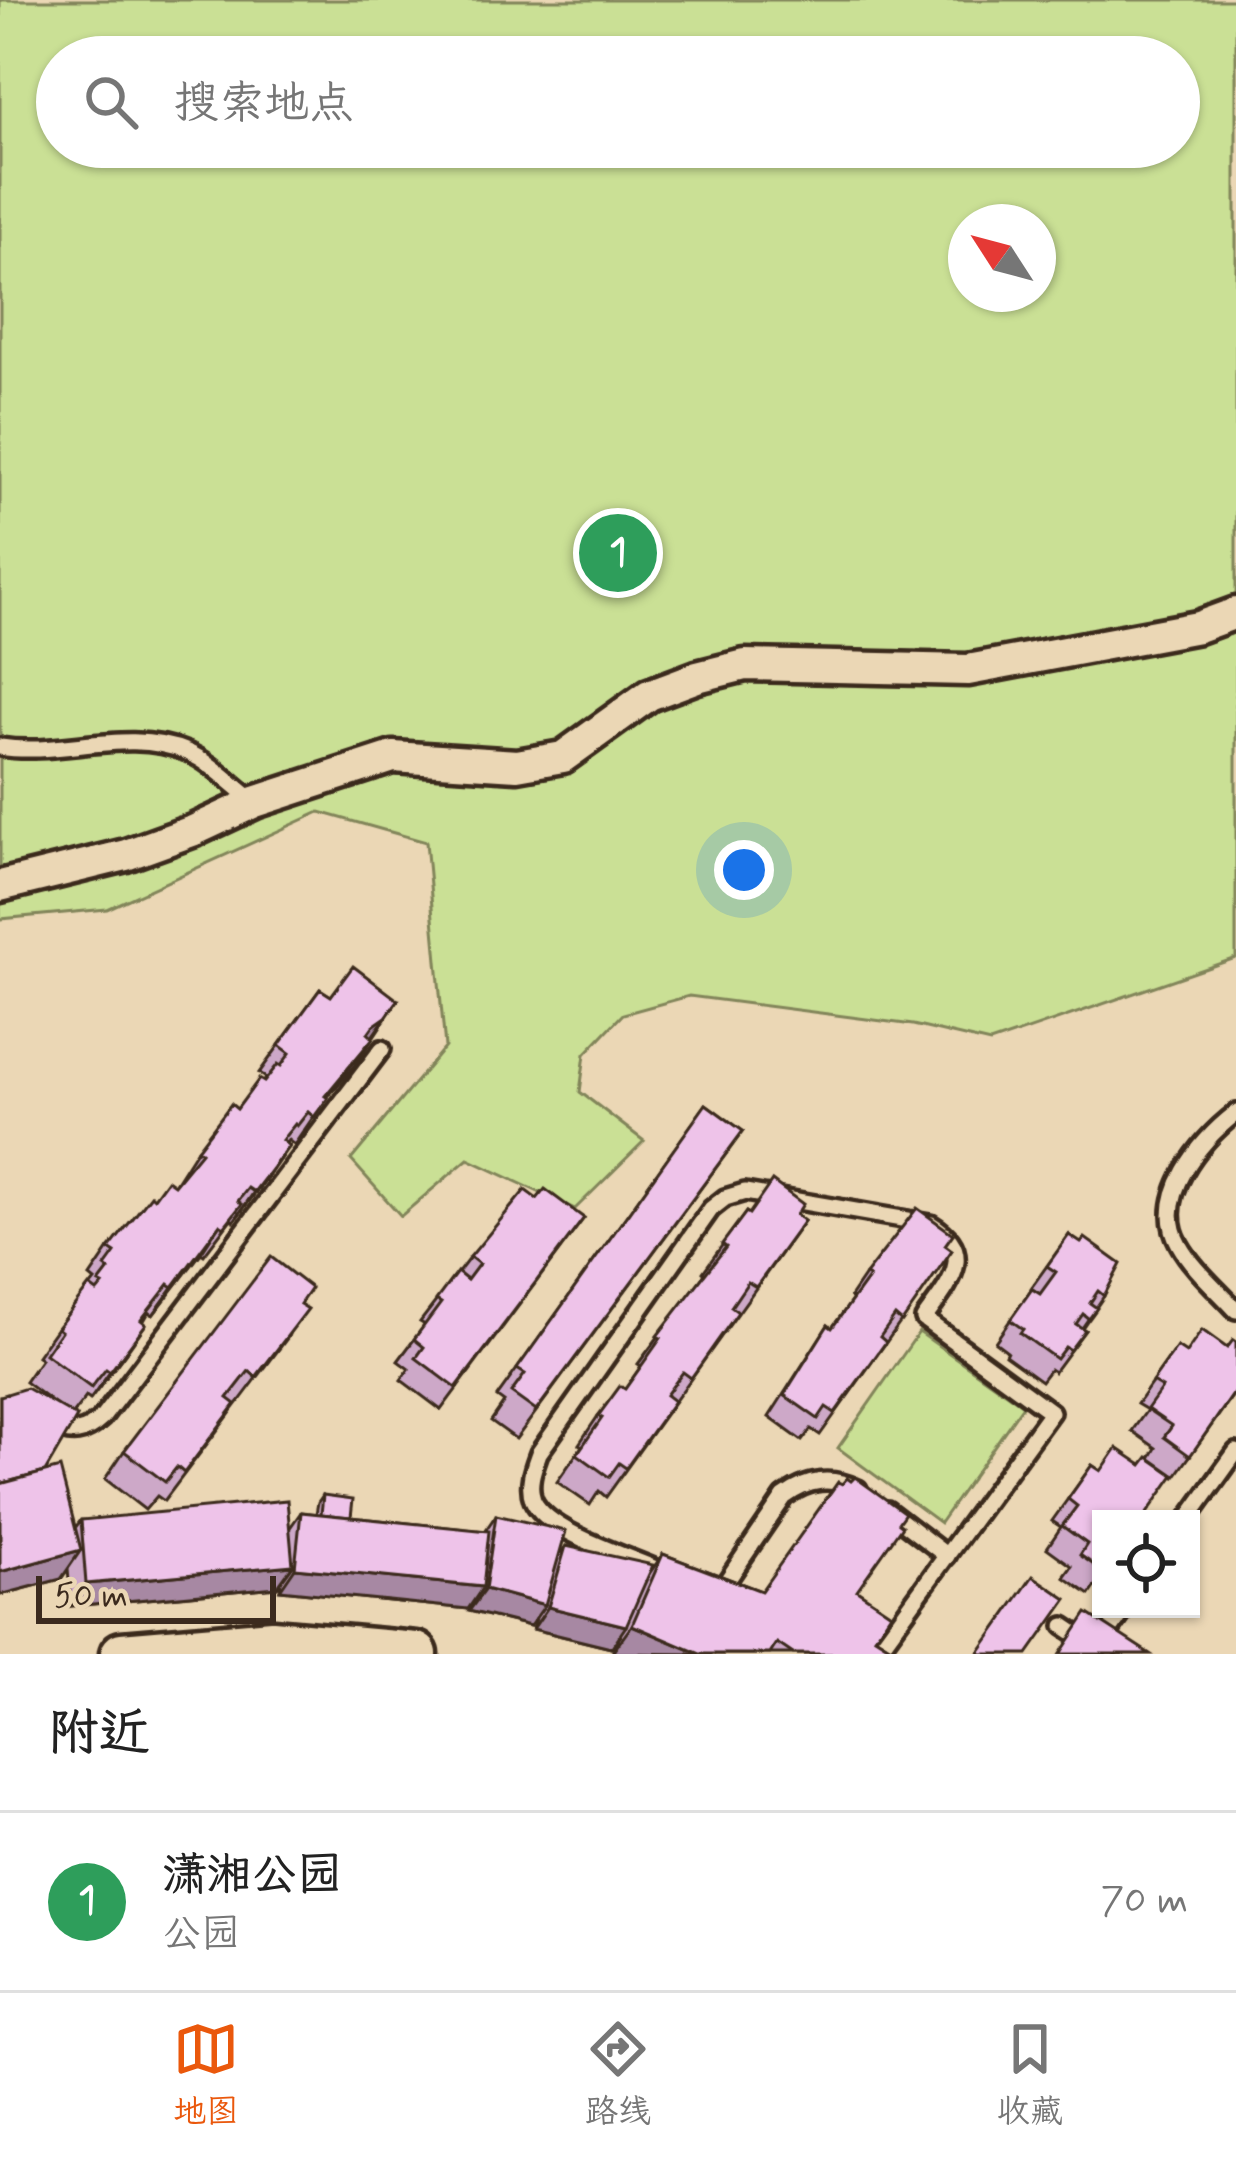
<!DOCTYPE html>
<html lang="zh">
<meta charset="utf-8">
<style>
:root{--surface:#fff;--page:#f2f2f2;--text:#222;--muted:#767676;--line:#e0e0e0;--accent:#ea580c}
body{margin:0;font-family:Mynerve,"LXGW WenKai TC",sans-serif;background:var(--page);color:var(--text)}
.controls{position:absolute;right:36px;bottom:36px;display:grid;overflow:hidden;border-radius:0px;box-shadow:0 3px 9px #0004}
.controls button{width:108px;height:108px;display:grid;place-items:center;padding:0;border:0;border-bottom:3px solid var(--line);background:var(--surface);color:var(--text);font:60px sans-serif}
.compass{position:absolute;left:948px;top:204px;width:108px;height:108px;border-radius:50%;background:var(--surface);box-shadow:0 3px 9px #0004;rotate:306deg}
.scale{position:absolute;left:36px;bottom:30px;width:240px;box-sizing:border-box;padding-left:12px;border:6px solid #3b2a1e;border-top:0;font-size:33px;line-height:42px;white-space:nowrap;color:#3b2a1e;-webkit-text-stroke:9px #ebd7b5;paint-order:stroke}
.you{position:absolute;left:744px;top:870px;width:42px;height:42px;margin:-30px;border:9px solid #fff;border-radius:50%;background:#1a73e8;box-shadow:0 0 0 18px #1a73e833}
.badge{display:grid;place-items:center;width:78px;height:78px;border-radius:50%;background:var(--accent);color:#fff;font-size:39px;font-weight:700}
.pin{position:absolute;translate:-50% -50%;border:6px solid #fff;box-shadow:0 3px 12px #0006}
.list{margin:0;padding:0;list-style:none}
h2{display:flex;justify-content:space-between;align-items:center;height:156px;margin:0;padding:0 48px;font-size:51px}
h2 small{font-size:39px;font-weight:400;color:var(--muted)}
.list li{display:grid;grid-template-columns:78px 1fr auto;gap:36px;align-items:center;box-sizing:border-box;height:180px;padding:0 48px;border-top:3px solid var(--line)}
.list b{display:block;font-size:45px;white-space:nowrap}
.list p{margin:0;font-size:39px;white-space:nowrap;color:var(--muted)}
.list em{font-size:39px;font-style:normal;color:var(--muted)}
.icon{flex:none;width:66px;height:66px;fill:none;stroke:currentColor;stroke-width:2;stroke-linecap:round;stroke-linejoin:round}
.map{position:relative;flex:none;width:1236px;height:1654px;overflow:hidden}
.search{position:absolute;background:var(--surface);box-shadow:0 3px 9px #0004;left:36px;right:36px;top:36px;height:132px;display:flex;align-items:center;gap:30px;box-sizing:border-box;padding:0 42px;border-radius:66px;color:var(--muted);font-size:45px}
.sheet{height:336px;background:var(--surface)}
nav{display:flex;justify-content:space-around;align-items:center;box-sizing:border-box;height:168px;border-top:3px solid var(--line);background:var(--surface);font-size:33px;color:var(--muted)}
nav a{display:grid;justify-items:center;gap:6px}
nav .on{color:var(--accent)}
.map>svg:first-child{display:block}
.green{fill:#cae095;stroke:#82855a;stroke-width:3;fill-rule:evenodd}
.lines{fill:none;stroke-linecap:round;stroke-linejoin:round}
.lane-casing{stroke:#3b2a1e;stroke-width:24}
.street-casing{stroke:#3b2a1e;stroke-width:39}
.secondary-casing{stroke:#3b2a1e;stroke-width:51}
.lane{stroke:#ebd7b5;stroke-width:15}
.street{stroke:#ebd7b5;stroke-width:30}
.secondary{stroke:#ebd7b5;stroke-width:42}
.wall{fill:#cda8c8;stroke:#3b2a1e;stroke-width:3}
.shaded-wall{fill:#a788a3;stroke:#3b2a1e;stroke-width:3}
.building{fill:#eec3e9;stroke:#3b2a1e;stroke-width:3}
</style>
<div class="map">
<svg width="1236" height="1654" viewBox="0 0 1236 1654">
<rect width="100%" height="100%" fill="#ebd7b5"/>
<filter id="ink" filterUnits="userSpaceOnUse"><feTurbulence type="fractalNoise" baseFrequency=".00833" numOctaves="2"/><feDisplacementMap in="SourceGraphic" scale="24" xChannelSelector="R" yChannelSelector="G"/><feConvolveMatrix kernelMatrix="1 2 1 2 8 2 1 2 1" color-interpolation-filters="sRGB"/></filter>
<g filter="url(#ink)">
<g class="green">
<path d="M0,0H1236V958L990,1043L913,1025L689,996L623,1014L585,1054L580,1092L644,1141L575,1209L468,1159L401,1216L351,1160L445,1047L426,842L320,812L107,909L0,919ZM57,57H1179V147H57ZM966,222H1038V294H966Z"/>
<path d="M919,1332L1023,1405L940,1523L838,1448Z"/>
</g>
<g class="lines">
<g class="lane-casing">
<g id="lane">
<path d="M0,747C61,757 127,727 187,752C211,762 234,786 255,802"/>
<path d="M1236,1113C1201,1140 1152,1197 1179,1244C1192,1268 1218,1290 1236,1310"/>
<path d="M51,1425C71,1437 85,1434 102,1418L382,1049"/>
<path d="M887,1510L947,1556"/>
<path d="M1188,1519L1236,1452"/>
<path d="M658,1570C627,1556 547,1532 533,1500C527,1484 534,1467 539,1453L711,1209L725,1198L745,1192L931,1224C979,1253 948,1285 924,1319L1051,1412L875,1654"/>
<path d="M718,1594L784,1497C808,1479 831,1476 858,1489"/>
<path d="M1064,1626L1106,1654"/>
<path d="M1099,1646L1125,1609"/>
</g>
</g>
<g class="street-casing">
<path id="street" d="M0,886L126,855L195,830L255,802L393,757L517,765L563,757L649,695L697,677L745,665L968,670L1198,627L1236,613"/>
</g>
<g class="secondary-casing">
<path id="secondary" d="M122,1654L272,1641L416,1654"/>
</g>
<use href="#lane" class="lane"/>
<use href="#street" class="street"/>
<use href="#secondary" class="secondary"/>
</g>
<g class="wall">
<path d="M320,989L331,996L398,1000L354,1066L327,1097L294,1145L288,1140L269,1175L234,1221L231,1219L204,1255L201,1253L153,1315L149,1312L126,1352L90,1400L86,1397L72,1415L45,1472L75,1528L81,1520L289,1529L301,1512L316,1514L318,1502L323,1495L351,1517L485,1531L496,1515L559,1555L566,1546L649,1574L663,1554L761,1591L857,1590L875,1637L902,1654H614L612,1653L621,1634L611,1648L533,1629L536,1618L530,1626L469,1611L470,1605L468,1609L280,1590L281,1582L277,1587L71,1606L68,1569L61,1579L0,1595V1396L57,1406L25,1382L41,1359L37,1356L57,1328L95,1281L90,1277L109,1249L154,1198L174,1185L197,1149L264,1082L266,1078L259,1073Z"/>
<path d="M706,1104L743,1131L516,1439L491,1421L504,1402L497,1397Z"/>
<path d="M537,1199L584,1218L441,1410L401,1380L409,1369L398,1361L425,1325L420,1322L470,1257Z"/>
<path d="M746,1212L749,1214L796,1215L804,1221L606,1497L599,1491L590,1505L557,1482L582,1446L579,1444L598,1416L625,1389L641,1366L638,1364L705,1274L703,1272Z"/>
<path d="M1069,1235L1104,1296L1082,1328L1085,1330L1054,1372L1050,1369L1041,1381L1005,1355L1007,1351L995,1342L1032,1289L1040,1294L1031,1288Z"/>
<path d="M945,1245L952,1250L820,1435L811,1429L802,1441L769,1417L828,1325L832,1328L853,1299L850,1297L865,1275Z"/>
<path d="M300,1304L288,1337L164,1501L157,1496L145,1510L105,1479L124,1451Z"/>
<path d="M1177,1347L1236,1391L1175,1477L1173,1476L1101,1519V1578L1090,1595L1064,1577L1072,1566L1047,1548L1061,1527L1052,1521L1092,1465L1101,1471L1142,1465L1150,1458L1156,1448L1132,1431L1147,1410L1137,1404Z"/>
</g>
<g class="shaded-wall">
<path d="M398,1000L366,1045L353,1054L373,1026Z"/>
<path d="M373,1038L354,1066L312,1115L325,1096Z"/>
<path d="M289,1146L269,1175L234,1221L254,1192Z"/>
<path d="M220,1224L201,1253L153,1315L173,1287Z"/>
<path d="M146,1324L126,1352L90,1400L110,1372Z"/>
<path d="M81,1550L61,1579L0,1595V1572Z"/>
<path d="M293,1565L277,1587L71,1606L86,1584Z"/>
<path d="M295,1568L483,1587L468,1609L280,1590Z"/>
<path d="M485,1589L545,1605L530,1626L469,1611Z"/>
<path d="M548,1607L626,1626L611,1648L533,1629Z"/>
<path d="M632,1625L700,1654L612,1653Z"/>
</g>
<g class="building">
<path d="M353,966L398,1000L386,1017L373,1026L368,1033L373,1038L325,1096L328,1098L314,1117L308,1112L297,1126L295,1124L282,1140L289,1146L254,1192L248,1188L238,1201L242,1204L224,1227L220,1224L173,1287L169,1284L141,1320L146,1324L110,1372L106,1369L91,1388L45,1354L61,1331L57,1328L89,1286L97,1292L103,1285L99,1283L109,1270L105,1267L115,1253L109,1249L151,1195L154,1198L167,1180L174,1185L201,1152L197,1149L231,1104L237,1109L259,1079L264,1082L278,1064L281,1066L290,1053L279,1045L320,989L331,996Z"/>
<path d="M706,1104L743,1131L536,1411L511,1393L525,1374L517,1369Z"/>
<path d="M772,1181L803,1204L796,1215L804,1221L756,1287L748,1282L731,1307L738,1312L691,1378L683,1372L666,1395L674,1401L626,1468L619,1463L609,1477L577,1454L602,1418L598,1416L620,1386L625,1389L661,1338L657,1336L726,1247L722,1244L746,1212L749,1214Z"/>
<path d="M545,1189L584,1218L456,1388L416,1358L424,1347L414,1339L441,1303L436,1300L457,1272L467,1280L479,1264L470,1257L525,1190L537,1199Z"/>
<path d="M917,1208L953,1234L945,1245L952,1250L902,1322L895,1316L880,1337L886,1342L835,1413L826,1407L818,1419L784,1395L828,1325L832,1328L869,1277L865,1275Z"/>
<path d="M1069,1235L1081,1243L1085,1238L1121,1264L1104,1296L1098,1291L1090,1303L1097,1308L1089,1319L1083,1314L1076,1324L1085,1330L1070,1350L1065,1347L1056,1359L1020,1333L1023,1329L1010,1320L1032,1289L1040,1294L1056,1272L1047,1266Z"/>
<path d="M271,1257L311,1288L300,1304L308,1309L256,1377L249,1371L228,1398L236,1404L184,1473L177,1467L165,1482L124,1451Z"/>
<path d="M1202,1330L1227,1348L1233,1340L1236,1342V1390L1190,1456L1164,1437L1172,1426L1147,1409L1162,1388L1152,1382L1177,1347L1186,1353Z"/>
<path d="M26,1388L77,1417L45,1472L0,1484V1396Z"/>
<path d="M1117,1448L1142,1465L1148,1457L1174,1475L1143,1519H1101V1570L1080,1555L1087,1544L1062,1526L1077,1506L1068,1499L1092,1465L1101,1471Z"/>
<path d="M60,1468L81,1550L0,1572V1484Z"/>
<path d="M855,1477L905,1513L898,1523L902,1526L857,1590L891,1613L875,1637L902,1654H793L777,1643L770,1654H700L632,1625L663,1554L761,1591L838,1482L842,1484L847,1478L851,1481Z"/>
<path d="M323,1495L353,1499L351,1517L321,1514Z"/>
<path d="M287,1500L293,1565L86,1584L81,1520Z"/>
<path d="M301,1512L489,1531L483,1587L295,1568Z"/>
<path d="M496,1515L566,1531L545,1605L485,1589Z"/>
<path d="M566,1546L653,1565L626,1626L548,1607Z"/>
<path d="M1033,1576L1067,1599L1028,1654H978Z"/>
<path d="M1087,1613L1150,1654H1060Z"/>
</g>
</g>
</svg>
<div class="controls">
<button><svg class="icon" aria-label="locate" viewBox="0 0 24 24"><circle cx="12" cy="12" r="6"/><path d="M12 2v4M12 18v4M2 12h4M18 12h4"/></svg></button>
</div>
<svg class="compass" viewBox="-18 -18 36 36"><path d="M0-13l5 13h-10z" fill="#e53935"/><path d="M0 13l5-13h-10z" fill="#767676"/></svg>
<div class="scale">50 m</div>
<div class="you"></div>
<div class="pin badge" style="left:618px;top:553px;background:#2e9e5b">1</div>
<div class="search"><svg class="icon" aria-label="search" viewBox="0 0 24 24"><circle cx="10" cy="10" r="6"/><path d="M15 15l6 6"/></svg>搜索地点</div>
</div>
<section class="sheet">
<h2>附近<small></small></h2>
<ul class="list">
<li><span class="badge" style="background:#2e9e5b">1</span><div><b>潇湘公园</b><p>公园</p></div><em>70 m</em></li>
</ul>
</section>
<nav>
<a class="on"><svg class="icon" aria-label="map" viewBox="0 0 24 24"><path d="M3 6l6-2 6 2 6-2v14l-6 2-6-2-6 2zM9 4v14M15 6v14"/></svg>地图</a>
<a><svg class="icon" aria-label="directions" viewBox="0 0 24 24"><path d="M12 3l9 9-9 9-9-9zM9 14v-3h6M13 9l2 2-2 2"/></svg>路线</a>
<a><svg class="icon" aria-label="saved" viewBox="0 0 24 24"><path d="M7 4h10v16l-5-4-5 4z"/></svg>收藏</a>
</nav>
